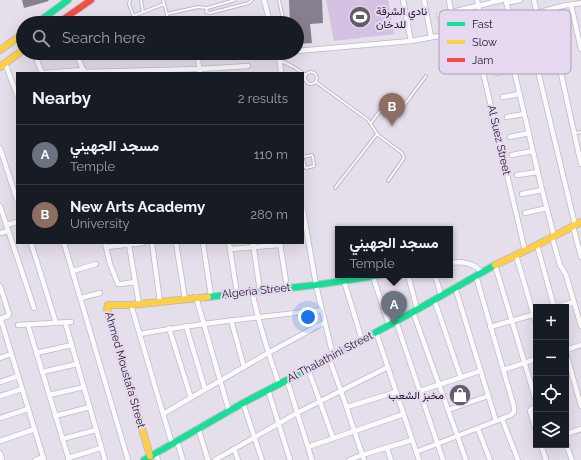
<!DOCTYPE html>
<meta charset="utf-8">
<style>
:root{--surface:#171b24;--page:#242831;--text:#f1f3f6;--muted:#9ea1a6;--line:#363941;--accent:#1a73e8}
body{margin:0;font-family:Raleway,Vazirmatn,sans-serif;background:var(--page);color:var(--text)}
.controls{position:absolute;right:12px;bottom:12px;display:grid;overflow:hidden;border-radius:0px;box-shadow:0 4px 16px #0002}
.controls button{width:36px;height:36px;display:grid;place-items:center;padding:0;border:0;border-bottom:1px solid var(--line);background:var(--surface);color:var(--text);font:20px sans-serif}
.you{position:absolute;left:308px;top:317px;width:14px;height:14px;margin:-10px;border:3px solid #fff;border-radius:50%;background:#1a73e8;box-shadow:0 0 0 6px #1a73e833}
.badge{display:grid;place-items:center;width:26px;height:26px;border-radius:50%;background:var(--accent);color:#fff;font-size:13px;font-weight:700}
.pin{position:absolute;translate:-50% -33px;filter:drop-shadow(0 1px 2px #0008)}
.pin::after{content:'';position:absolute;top:21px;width:14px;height:12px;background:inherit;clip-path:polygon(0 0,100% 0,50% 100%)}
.popup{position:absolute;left:335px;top:226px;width:118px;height:52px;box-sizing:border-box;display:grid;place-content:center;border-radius:0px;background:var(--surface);filter:drop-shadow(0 1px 3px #0005);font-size:13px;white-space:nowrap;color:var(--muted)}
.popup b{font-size:15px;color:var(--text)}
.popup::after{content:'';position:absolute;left:50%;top:100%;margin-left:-8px;border:8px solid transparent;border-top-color:var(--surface)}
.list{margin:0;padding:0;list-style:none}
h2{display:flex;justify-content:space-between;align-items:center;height:52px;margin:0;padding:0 16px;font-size:17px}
h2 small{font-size:13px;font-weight:400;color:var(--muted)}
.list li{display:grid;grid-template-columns:26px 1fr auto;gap:12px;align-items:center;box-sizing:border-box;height:60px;padding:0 16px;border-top:1px solid var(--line)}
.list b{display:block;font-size:15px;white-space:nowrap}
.list p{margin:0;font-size:13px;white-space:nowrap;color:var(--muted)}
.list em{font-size:13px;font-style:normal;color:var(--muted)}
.icon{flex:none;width:22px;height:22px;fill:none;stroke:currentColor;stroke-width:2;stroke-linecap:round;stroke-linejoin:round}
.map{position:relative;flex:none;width:581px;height:460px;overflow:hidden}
.search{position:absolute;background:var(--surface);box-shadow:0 4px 16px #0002;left:16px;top:16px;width:288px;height:44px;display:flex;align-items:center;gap:10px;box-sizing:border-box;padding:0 14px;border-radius:22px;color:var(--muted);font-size:15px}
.panel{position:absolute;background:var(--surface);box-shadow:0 4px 16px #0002;left:16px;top:72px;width:288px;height:172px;border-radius:0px}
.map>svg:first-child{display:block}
.green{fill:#d4c2e3}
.building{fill:#88808e}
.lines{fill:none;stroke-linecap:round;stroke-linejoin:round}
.lane-casing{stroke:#c0bac4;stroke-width:4}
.street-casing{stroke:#c0bac4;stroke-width:6}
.fast-casing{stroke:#c0bac4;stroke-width:8}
.slow-casing{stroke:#c0bac4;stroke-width:8}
.jam-casing{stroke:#c0bac4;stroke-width:8}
.lane{stroke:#fbfafc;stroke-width:2}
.street{stroke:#fbfafc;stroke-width:4.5}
.fast{stroke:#16e098;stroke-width:6}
.slow{stroke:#ffcf43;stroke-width:6}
.jam{stroke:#f24e42;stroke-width:6}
.labels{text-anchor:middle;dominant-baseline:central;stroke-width:4;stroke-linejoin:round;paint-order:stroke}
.poi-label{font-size:11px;fill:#1e1921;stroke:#e6d8f1;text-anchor:start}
.street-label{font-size:11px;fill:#1e1921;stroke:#e6d8f1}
.key{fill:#e6d8f1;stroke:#aa9fb3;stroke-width:1}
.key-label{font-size:11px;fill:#1e1921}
</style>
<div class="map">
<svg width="581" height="460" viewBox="0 0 581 460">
<rect width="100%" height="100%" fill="#e5deeb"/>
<path class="green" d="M326,0H388L394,34L334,41Z"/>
<g class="building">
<path d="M22,0H48L49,1L24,8Z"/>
<path d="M289,0H322L323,23L310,24L312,43L297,44V23H290Z"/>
</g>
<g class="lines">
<g class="lane-casing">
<g id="lane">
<path d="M130,0L129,4L136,23"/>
<path d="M141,0L143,12"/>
<path d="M163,0L167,14V23"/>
<path d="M235,0L207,8L206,12L210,13L249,3L252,0"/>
<path d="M279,0L284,23"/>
<path d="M167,14L198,7L206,8"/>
<path d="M133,16L164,4"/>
<path d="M281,61L292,66L306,75"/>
<circle cx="311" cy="78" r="6"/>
<path d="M316,82L368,120L378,135L402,153L404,158L388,181"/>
<path d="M393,120L426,76"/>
<path d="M371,123L386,103C392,99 397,105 402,109"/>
<path d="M576,133L581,132"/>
<path d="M303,157L312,155L313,157L314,166L306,168L305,167L303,159"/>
<path d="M335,188L377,134"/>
</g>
</g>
<g class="street-casing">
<g id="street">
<path d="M264,0L270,23"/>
<path d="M403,0L411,41"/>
<path d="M424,0L431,37"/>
<path d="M449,0L451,12"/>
<path d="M477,0L483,28"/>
<path d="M506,0L510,21"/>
<path d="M534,0L537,13"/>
<path d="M506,3L520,0"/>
<path d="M571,5L581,49"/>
<path d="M547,10L581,164"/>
<path d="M439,15L502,0"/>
<path d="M525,17L575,225"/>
<path d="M503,23L542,190L554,236"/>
<path d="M473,30L525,251"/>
<path d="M297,51L411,41L483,28L562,6L581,3"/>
<path d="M492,51L509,48"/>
<path d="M34,53L42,73"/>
<path d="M76,53L84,72"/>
<path d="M197,53L200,73"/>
<path d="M279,53L281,73"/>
<path d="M5,63L17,95"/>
<path d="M84,72L200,69L248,66"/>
<path d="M43,73L84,70"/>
<path d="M496,73L514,70"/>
<path d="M503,97L520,94"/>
<path d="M507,117L524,114"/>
<path d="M510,137L529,133"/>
<path d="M0,148L17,200"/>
<path d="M512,155L533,151"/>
<path d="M517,175L538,172"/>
<path d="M522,194L542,190"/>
<path d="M0,206L34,308"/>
<path d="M303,210L316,285L333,356"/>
<path d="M525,213L547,208"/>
<path d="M6,225L17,222"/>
<path d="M573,226L581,257"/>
<path d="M0,233L8,231"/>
<path d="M552,237L560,265L566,275L581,326"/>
<path d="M31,243L56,323"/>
<path d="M64,243L128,460"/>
<path d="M105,243L110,264L118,284H121L135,282"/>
<path d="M152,243L160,302"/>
<path d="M176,243L185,299"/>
<path d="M203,243L211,296"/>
<path d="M229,243L237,293"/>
<path d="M253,243L260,291"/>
<path d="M280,243L287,288"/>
<path d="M129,245L139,304"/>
<path d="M537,245L554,307"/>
<path d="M106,247L143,243"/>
<path d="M230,249L280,245"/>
<path d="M516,255L536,323"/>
<path d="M450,263C457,262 467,262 474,266C477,267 479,270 482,272"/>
<path d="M495,265L536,401"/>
<path d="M73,271L96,264"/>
<path d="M408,275L417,309"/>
<path d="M435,275L441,295"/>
<path d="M373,277L389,325"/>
<path d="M344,281L362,340"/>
<path d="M0,286L9,314L8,316L2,318L1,320L44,460"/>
<path d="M455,287L496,421"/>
<path d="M252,292C259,323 268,353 279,384"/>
<path d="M196,297L229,411"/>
<path d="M81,298L100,293"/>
<path d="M434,299L461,378"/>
<path d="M131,305L172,444"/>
<path d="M558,307L574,302"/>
<path d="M413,312L466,460"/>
<path d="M231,320L244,367"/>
<path d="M396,321L443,460"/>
<path d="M65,322L105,460"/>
<path d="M18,325L71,322"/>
<path d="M28,325L69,460"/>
<path d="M186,326L205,389"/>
<path d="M490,327L536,314"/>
<path d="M169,328L191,398"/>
<path d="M376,332L419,460"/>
<path d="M140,334C200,323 261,317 322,310"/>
<path d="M566,350L581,345"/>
<path d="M36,353L72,345"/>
<path d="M566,353L581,406"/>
<path d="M0,358L11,354"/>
<path d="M329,358L341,391L364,460"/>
<path d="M308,369L333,438"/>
<path d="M503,370L536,359"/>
<path d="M42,372L77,364"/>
<path d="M287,380L312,460"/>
<path d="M0,382L18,376"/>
<path d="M268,390L290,460"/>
<path d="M420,391L480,371"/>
<path d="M49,395L84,387"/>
<path d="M0,396L22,389"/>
<path d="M243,403L262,460"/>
<path d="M347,407L396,392"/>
<path d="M536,407L531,409L530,411L536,430"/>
<path d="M448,410L488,396"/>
<path d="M163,414L268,353L325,322"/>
<path d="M55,416L90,407"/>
<path d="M0,418L28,409"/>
<path d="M502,419L518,460"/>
<path d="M198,428L208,460"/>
<path d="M478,429L490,460"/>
<path d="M566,434L581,429"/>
<path d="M62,439L96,430"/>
<path d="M0,441L35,429"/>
<path d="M177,441L183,460"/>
<path d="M566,444L572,460"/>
<path d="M541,445L546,460"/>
<path d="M308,447L404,414"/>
<path d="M387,448L391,460"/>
<path d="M234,449L238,460"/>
<path d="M416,452L496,421L511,415L514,412V407L476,276"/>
<path d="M0,453L2,460"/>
<path d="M156,453L158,460"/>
<path d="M68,458L101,448"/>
<path d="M35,460L43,457"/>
<path d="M215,460L297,413L388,367"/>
<path d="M349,460L362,455L412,440"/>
</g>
</g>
<g class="fast-casing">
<g id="fast">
<path d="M37,23L68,0"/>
<path d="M208,297L316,285L381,275"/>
<path d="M144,460L243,403L329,358L413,312L495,265"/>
</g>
</g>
<g class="slow-casing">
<g id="slow">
<path d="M0,50L23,34"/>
<path d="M0,67L23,50"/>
<path d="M495,265L537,245L581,222"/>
<path d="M150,456L107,309L108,305H131L208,297"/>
</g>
</g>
<g class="jam-casing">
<path id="jam" d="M58,23L91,0"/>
</g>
<use href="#lane" class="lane"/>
<use href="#street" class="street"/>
<use href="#fast" class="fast"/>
<use href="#slow" class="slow"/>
<use href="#jam" class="jam"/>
</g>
<defs>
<g id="stadium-disc" transform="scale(1.15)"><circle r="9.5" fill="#645e68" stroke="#e6d8f1"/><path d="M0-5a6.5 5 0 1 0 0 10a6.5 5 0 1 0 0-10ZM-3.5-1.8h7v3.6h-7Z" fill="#fff"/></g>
<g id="shop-disc" transform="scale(1.15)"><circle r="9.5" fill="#645e68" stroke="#e6d8f1"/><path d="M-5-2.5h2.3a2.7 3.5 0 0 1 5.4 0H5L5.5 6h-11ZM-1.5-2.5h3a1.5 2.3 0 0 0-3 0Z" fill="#fff"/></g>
</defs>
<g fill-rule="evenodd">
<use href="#stadium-disc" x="360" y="17"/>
<use href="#shop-disc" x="460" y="395"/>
</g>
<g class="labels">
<g class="poi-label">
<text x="376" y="11">نادي الشرقة<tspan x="376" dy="13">للدخان</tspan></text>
<text x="444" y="395" text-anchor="end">مخبز الشعب</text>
</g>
<g class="street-label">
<text transform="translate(499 140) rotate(77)">Al Suez Street</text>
<text transform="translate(256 291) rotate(-6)">Algeria Street</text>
<text transform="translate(330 357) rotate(-28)">Al Thalathini Street</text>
<text transform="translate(125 370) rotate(74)">Ahmed Moustafa Street</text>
</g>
</g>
<rect x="439" y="10" width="132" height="64" rx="6" class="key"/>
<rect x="447" y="22" width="18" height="4" fill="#16e098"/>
<rect x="447" y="40" width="18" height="4" fill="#ffcf43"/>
<rect x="447" y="58" width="18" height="4" fill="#f24e42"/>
<g class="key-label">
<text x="472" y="28">Fast</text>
<text x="472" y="46">Slow</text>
<text x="472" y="64">Jam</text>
</g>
</svg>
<div class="controls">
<button>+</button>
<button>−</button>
<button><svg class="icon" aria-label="locate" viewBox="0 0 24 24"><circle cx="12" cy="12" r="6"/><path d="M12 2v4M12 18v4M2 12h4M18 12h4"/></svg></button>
<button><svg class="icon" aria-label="layers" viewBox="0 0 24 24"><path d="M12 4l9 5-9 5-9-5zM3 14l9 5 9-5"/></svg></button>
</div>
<div class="you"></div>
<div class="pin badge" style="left:394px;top:324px;background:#6b7280">A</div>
<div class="popup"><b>مسجد الجهيني</b>Temple</div>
<div class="pin badge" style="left:392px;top:126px;background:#8d6e63">B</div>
<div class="search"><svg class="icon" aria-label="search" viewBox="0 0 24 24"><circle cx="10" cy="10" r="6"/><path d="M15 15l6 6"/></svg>Search here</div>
<section class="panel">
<h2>Nearby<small>2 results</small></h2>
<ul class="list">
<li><span class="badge" style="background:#6b7280">A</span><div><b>مسجد الجهيني</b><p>Temple</p></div><em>110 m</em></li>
<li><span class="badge" style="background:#8d6e63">B</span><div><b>New Arts Academy</b><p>University</p></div><em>280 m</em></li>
</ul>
</section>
</div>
